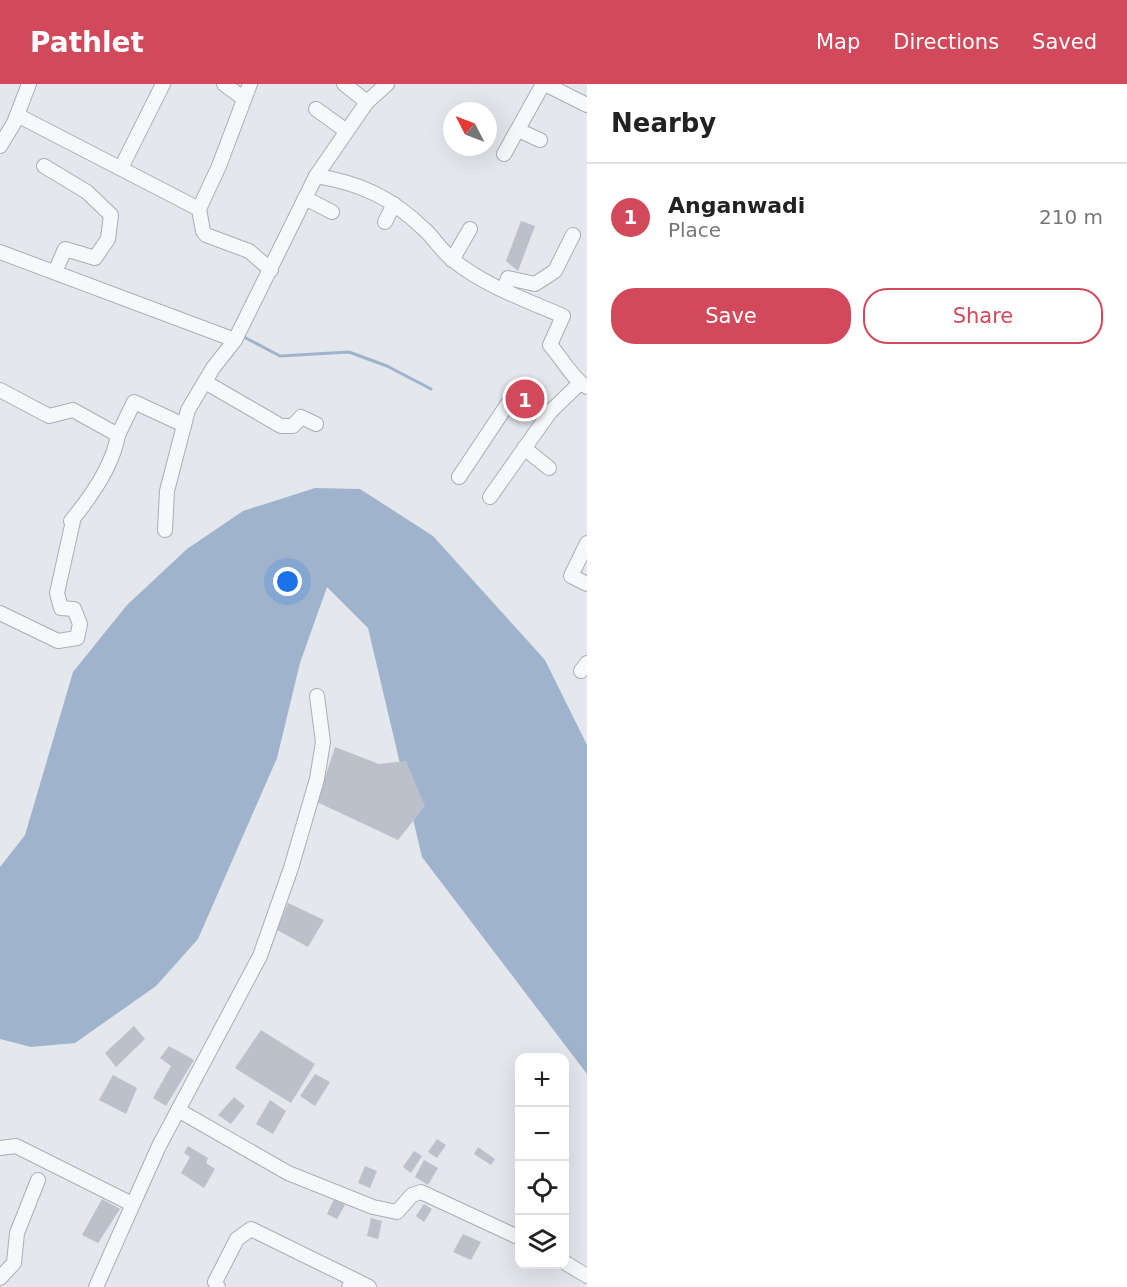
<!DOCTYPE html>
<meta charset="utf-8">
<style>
:root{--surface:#fff;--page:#f6f6f6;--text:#222;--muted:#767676;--line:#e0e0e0;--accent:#d1495b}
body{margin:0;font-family:"DejaVu Sans",sans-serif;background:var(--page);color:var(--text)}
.controls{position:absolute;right:18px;bottom:18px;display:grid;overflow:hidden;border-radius:12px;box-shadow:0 6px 24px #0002}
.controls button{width:54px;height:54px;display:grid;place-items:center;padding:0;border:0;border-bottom:2px solid var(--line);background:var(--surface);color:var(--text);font:30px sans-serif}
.compass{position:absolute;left:443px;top:18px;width:54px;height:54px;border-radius:50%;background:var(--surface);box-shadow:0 6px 24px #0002;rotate:312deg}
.you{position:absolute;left:288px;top:498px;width:21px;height:21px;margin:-15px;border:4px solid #fff;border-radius:50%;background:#1a73e8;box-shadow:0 0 0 9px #1a73e833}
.badge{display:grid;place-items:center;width:39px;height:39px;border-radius:50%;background:var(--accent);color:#fff;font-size:20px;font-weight:700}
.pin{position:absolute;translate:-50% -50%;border:3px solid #fff;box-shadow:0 2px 6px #0006}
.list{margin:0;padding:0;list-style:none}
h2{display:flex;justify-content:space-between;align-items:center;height:78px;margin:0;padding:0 24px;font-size:26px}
h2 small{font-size:20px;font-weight:400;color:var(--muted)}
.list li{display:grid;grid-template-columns:39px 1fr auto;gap:18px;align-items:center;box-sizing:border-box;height:108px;padding:0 24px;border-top:2px solid var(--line)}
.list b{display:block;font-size:22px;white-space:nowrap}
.list p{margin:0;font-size:20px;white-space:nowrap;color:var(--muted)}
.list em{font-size:20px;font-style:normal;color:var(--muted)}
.actions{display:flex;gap:12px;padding:18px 24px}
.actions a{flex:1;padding:14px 0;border:2px solid var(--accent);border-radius:24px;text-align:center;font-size:21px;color:var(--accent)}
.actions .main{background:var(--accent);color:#fff}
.icon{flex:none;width:33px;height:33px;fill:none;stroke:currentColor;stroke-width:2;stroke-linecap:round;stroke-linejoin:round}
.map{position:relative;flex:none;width:587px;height:1203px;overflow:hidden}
header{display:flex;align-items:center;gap:36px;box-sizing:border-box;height:84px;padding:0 30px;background:var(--accent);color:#fff}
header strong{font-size:28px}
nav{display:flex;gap:33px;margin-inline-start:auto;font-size:21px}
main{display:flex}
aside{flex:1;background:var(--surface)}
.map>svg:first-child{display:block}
.water{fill:#9fb4cc}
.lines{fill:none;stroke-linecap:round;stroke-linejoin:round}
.stream{stroke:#9fb4cc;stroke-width:3}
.building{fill:#bbc0ca}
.minor-casing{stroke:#a9aeb7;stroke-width:16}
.minor{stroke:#f7f8fa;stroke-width:14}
</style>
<header>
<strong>Pathlet</strong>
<nav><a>Map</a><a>Directions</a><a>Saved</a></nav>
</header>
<main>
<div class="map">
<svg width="587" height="1203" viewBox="0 0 587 1203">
<rect width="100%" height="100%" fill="#e4e7ec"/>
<path class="water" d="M315,404L360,405L433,452L545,576L587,661V990L422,773L368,544L327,503L300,579L277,674L198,855L156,902L75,959L31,963L0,955V783L25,751L73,588L127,521L187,465L243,427Z"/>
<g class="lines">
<path class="stream" d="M242,252L280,272L349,268L387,282L431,305"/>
</g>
<g class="building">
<path d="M521,137L535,142L518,187L506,177Z"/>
<path d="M335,663L379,680L406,677L425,722L398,756L317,718Z"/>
<path d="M288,819L324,836L308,863L277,846Z"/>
<path d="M134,942L145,955L116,983L105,969Z"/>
<path d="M261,946L315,980L291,1019L235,984Z"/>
<path d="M169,962L194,976L166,1022L153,1014L171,982L160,974Z"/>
<path d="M315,990L330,998L315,1022L300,1012Z"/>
<path d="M113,991L137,1004L126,1030L99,1016Z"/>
<path d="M234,1013L245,1022L231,1040L218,1031Z"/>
<path d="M270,1016L286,1027L273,1050L256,1040Z"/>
<path d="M437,1055L446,1061L437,1074L428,1068Z"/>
<path d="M188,1062L208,1074L206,1079L215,1085L204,1104L181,1089L190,1073L184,1069Z"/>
<path d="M478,1063L495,1075L491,1081L474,1070Z"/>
<path d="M414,1067L422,1072L411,1089L403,1083Z"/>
<path d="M424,1076L438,1084L428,1101L415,1093Z"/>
<path d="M365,1082L377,1087L370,1104L358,1099Z"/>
<path d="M102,1115L120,1125L98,1159L82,1151Z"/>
<path d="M334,1115L345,1121L337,1135L327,1130Z"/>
<path d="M424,1120L432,1125L424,1138L416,1132Z"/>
<path d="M371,1134L382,1137L378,1155L367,1152Z"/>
<path d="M463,1150L481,1158L471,1176L453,1168Z"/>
</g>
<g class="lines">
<g class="minor-casing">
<g id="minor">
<path d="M224,0L243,14"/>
<path d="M250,0L219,82L199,125L203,147L206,151L249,167L271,186"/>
<path d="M344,0L367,18"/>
<path d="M545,0L587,21"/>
<path d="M316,25L345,46"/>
<path d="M17,31L199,125"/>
<path d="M518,46L540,56"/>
<path d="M0,62L14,39L29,0"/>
<path d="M504,70L543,0"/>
<path d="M44,82L87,108L111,131L108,155L95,174L65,165L55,188"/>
<path d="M121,84L163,0"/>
<path d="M316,92C361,99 392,114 425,146C435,155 442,168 453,176C485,202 526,216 563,232L550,261C561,273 574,297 587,303"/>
<path d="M305,114L332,128"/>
<path d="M385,138L394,120"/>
<path d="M0,168L235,256"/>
<path d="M452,176L470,145"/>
<path d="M504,206L508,194L535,200L555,187L573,151"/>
<path d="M205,298L281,342H293L301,333L316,340"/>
<path d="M0,306L49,332L73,326L118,351L134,318L184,341"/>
<path d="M524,364L549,384"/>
<path d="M459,393L509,318L550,328"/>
<path d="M490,413L550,328L579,300"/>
<path d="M71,437C90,414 113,382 118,351"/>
<path d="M165,446L167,407L188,326L213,284L235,256L316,92L367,18L387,0"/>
<path d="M587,459L571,492L587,500"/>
<path d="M0,529L58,557L77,554L80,540L74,525L61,524L57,509L73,437"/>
<path d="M581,587L587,579"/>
<path d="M178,1026L288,1089L373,1123L397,1128L412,1111L421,1108L520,1154"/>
<path d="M0,1064L16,1062L132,1120"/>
<path d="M564,1178L587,1192"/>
<path d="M0,1194L14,1179L17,1149L38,1096"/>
<path d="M96,1203L159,1062L260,872L291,784L317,695L323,658L317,612"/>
<path d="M218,1203L215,1198L237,1155L251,1145L353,1195"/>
<path d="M349,1203L353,1195L369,1203"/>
</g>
</g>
<use href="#minor" class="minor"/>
</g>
</svg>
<div class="controls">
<button>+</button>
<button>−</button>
<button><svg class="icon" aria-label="locate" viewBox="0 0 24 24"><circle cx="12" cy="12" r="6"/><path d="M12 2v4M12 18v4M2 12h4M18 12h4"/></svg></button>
<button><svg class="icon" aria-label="layers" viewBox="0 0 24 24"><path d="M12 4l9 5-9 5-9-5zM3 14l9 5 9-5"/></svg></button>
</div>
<svg class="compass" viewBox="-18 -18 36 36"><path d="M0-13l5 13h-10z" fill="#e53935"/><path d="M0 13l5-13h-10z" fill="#767676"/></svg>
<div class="you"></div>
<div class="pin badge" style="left:525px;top:315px">1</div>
</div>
<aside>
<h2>Nearby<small></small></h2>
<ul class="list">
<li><span class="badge">1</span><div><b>Anganwadi</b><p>Place</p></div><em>210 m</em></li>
</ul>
<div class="actions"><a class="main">Save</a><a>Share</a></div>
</aside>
</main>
